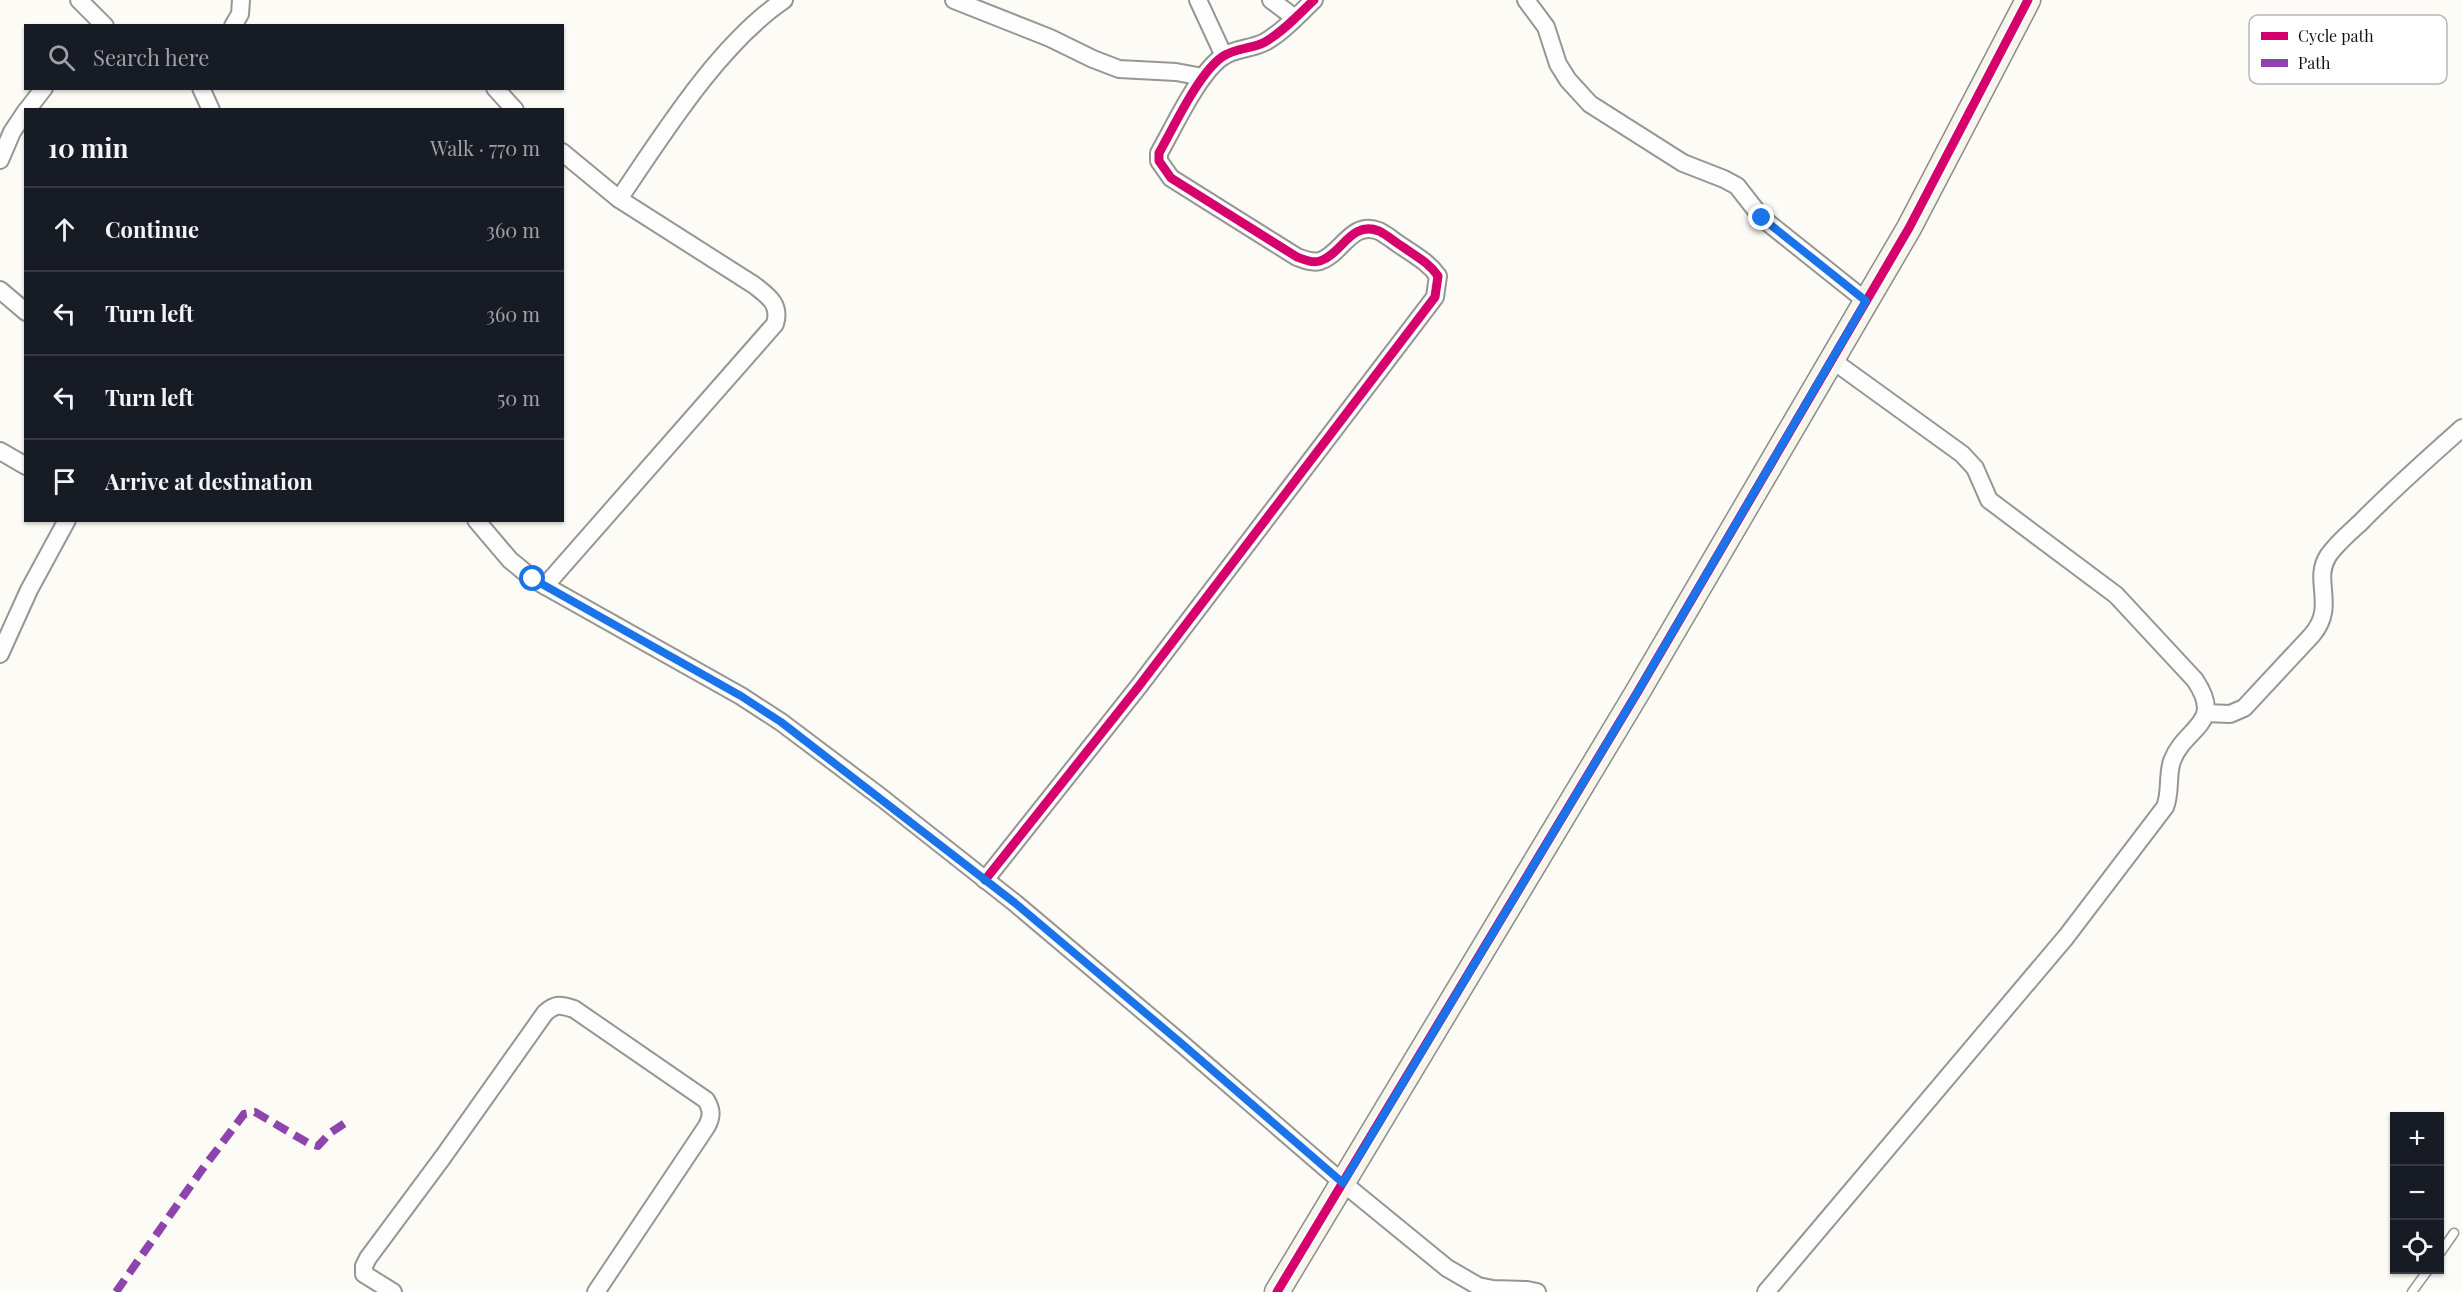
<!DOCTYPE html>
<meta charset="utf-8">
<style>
:root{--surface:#171b24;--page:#20242c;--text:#f1f3f6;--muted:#9ea1a6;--line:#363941}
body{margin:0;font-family:"Playfair Display",serif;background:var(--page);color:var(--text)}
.controls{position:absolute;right:18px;bottom:18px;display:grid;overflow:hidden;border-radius:0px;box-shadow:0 2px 4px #0004}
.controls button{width:54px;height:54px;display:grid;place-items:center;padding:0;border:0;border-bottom:2px solid var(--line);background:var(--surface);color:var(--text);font:30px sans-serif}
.stop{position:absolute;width:18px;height:18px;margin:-14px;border:4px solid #1a73e8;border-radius:50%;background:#fff}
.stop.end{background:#1a73e8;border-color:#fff;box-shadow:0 2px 6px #0008}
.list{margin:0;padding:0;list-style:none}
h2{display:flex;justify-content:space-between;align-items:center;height:78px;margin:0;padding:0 24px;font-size:26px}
h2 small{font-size:20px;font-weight:400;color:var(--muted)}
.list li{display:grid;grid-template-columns:39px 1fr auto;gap:18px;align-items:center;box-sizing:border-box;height:84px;padding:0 24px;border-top:2px solid var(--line)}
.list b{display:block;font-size:22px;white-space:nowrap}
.list em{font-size:20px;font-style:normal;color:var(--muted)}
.icon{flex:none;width:33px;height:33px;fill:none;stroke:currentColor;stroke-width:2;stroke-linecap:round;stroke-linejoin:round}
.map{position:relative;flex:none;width:2462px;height:1292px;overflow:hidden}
.search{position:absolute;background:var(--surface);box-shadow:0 2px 4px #0004;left:24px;top:24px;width:540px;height:66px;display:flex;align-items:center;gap:15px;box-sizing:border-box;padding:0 21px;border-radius:0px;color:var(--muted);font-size:22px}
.panel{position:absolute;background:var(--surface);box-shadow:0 2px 4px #0004;left:24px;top:108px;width:540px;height:414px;border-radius:0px}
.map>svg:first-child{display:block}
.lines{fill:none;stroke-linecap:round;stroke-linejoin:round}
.lane-casing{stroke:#969694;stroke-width:11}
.street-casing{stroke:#969694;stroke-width:20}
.secondary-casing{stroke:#8d8c8a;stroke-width:27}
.lane{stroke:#fffefe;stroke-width:8}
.street{stroke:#fffefe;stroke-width:16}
.secondary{stroke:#f6f5eb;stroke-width:24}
.quiet{stroke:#8e44ad;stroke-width:8;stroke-dasharray:15 8;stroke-linecap:butt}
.cycleway-casing{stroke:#fff;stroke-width:13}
.cycleway{stroke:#d6006c;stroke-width:9}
.route{stroke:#1a73e8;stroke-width:8}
.key{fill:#fff;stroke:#b7b7b7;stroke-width:1.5}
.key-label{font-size:16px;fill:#101010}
</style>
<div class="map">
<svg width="2462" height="1292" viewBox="0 0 2462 1292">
<rect width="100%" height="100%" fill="#fcfbf6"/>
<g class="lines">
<g class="lane-casing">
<g id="lane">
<path d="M2440,1253L2454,1233"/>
<path d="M2412,1292L2428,1270"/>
</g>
</g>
<g class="street-casing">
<g id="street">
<path d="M79,0L105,26"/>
<path d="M954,0L1050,38L1093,59L1119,69L1176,72L1203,77"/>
<path d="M1198,0L1224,56"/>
<path d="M1271,0L1295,18"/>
<path d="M1526,0L1546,27L1558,64L1568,80L1590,104L1683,163L1724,179L1737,186L1762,218L1866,301"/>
<path d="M233,26L240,14L241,0"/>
<path d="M201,88L211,110"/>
<path d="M495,88L515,110"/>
<path d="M27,110L44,88"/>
<path d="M0,160L12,132L26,111"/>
<path d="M619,199C663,134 719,44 784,0"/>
<path d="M0,290L26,312"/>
<path d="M0,451L26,466"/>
<path d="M476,520L510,560L533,579L741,696L781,722L882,798L1015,903L1181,1043L1343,1183L1447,1268L1478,1286L1493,1289L1527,1290L1537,1292"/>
<path d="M545,586L775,324C781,304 768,296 754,285L619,199L562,152"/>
<path d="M0,654L29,590L67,520"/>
<path d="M2206,713L2230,714L2244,708L2312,635C2337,606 2312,581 2328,556C2336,544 2349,533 2360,523C2393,489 2427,459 2462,428"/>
<path d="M985,880L1139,686L1435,297L1438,276C1429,263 1416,256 1403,247C1395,242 1387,235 1379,231C1351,220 1342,254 1320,261C1312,263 1305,260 1297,257L1171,178L1159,161V153C1174,127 1198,74 1222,57C1235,48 1252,49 1265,42C1283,32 1299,14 1314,0"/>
<path d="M393,1292L364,1274V1266L368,1258L443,1157L545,1013C556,1003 561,1005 574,1009L706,1100C712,1110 712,1116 707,1126L596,1292"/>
<path d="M1766,1292L2066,937L2165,807C2171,793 2167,776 2172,761C2185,726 2225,725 2195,680L2116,595L1989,500L1975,468L1962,454L1832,360"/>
</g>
</g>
<g class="secondary-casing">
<path id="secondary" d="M1277,1292L1637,693L1909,228L2028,0"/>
</g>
<use href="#lane" class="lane"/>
<use href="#street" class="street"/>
<use href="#secondary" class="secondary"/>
<path class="quiet" d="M116,1292L201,1171L244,1114L255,1112L308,1143L318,1146L330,1133L345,1123"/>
<g class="cycleway-casing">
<g id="cycleway">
<path d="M985,880L1139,686L1435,297L1438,276C1429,263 1416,256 1403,247C1395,242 1387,235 1379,231C1351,220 1342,254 1320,261C1312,263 1305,260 1297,257L1171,178L1159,161V153C1174,127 1198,74 1222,57C1235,48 1252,49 1265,42C1283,32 1299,14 1314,0"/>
<path d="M1277,1292L1637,693L1909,228L2028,0"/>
</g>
</g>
<use href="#cycleway" class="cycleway"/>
</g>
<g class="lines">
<path class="route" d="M533,579L741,696L781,722L1015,903L1181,1043L1343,1183L1637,693L1866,301L1762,218"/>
</g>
<rect x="2249" y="15" width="198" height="69" rx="9" class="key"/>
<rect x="2261" y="32" width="27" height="8" fill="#d6006c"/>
<rect x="2261" y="59" width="27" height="8" fill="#8e44ad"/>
<g class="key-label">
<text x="2298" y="42">Cycle path</text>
<text x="2298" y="69">Path</text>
</g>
</svg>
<div class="controls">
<button>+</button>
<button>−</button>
<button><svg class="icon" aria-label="locate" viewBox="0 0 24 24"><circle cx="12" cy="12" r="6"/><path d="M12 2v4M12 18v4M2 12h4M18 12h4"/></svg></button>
</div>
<div class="stop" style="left:533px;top:579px"></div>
<div class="stop end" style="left:1762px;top:218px"></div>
<div class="search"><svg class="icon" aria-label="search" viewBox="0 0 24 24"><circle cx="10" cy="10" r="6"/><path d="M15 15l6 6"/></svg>Search here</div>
<section class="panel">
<h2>10 min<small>Walk · 770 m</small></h2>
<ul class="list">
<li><svg class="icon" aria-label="ahead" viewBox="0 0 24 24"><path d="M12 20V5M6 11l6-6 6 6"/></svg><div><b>Continue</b></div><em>360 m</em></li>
<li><svg class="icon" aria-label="left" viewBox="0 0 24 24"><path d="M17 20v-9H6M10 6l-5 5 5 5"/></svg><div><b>Turn left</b></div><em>360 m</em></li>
<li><svg class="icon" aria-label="left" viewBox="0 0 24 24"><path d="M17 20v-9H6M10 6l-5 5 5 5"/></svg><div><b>Turn left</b></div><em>50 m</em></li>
<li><svg class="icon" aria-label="arrive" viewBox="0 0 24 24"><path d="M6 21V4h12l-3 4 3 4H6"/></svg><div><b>Arrive at destination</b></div></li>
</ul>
</section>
</div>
